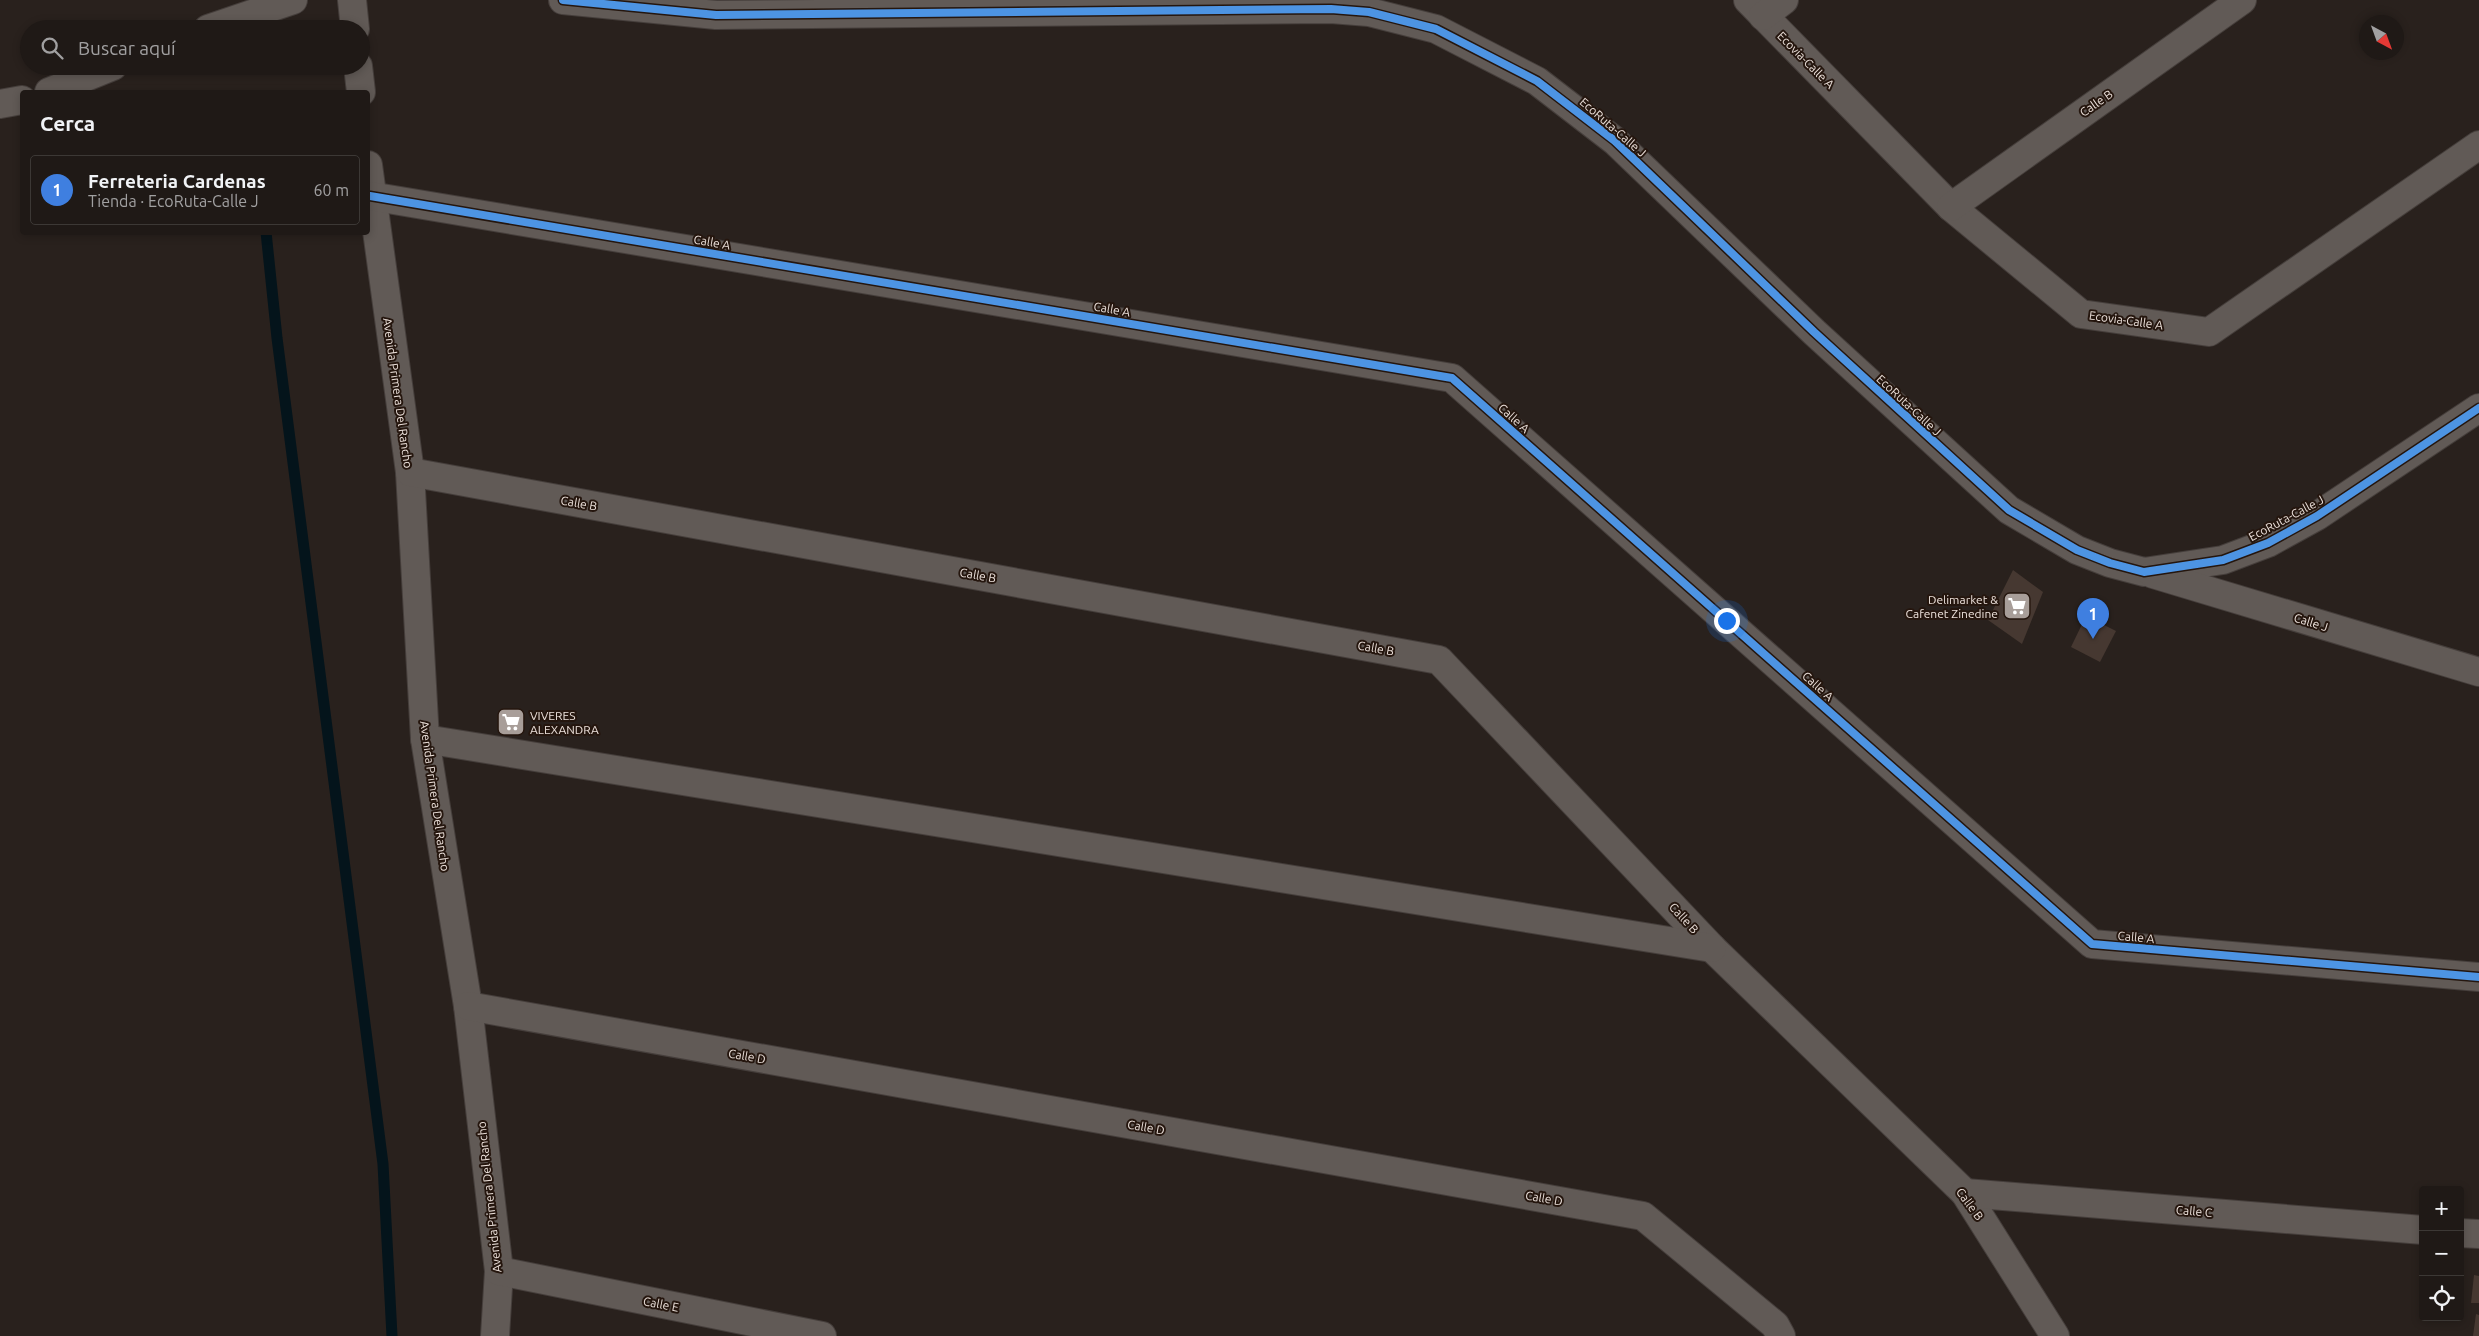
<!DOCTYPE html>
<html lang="es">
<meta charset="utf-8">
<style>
:root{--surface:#1f1916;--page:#2c2623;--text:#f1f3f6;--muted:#a1a0a1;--line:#3c3835;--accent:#2563eb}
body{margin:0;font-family:Ubuntu,sans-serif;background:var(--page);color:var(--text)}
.controls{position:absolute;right:15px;bottom:15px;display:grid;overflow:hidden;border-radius:5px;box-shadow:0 2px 8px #0003}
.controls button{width:45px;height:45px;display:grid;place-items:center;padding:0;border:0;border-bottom:1px solid var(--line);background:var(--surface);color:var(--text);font:25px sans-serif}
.compass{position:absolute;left:2359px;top:15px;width:45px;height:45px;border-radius:50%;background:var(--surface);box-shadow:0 2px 8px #0003;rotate:139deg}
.you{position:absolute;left:1726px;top:620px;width:18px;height:18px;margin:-12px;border:4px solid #fff;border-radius:50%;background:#1a73e8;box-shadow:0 0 0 8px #1a73e833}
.badge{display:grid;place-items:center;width:32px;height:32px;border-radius:50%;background:var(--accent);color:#fff;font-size:16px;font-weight:700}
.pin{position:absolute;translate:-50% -41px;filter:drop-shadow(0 1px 2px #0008)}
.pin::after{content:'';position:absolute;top:26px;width:18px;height:15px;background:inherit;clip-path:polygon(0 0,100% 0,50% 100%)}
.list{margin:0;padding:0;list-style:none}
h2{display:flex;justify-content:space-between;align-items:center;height:65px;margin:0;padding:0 20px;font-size:21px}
h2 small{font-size:16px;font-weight:400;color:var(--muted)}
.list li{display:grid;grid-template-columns:32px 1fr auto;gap:15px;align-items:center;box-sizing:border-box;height:70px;margin:0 10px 10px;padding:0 10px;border:1px solid var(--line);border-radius:5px}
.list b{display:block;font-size:19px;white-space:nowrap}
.list p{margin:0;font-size:16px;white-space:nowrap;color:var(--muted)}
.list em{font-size:16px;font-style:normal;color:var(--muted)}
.icon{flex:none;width:28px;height:28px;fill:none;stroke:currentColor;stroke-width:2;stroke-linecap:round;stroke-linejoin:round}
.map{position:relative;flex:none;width:2479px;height:1336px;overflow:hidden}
.search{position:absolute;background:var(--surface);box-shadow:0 2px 8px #0003;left:20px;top:20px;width:350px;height:55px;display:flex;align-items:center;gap:12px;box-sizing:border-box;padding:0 18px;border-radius:28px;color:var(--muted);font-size:19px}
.panel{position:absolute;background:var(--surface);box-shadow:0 2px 8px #0003;left:20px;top:90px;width:350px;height:145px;border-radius:5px}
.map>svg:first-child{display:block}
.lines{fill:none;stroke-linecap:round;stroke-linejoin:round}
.stream{stroke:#04141b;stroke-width:11}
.building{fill:#463831}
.minor-casing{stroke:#453e3b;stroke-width:30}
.minor{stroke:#615a56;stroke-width:28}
.cycleway-casing{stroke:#25160e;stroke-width:11}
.cycleway{stroke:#4d94e3;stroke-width:8}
.labels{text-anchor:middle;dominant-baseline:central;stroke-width:4;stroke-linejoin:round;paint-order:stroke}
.street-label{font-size:12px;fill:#ede2dc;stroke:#25160e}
.poi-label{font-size:12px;fill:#ede2dc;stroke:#25160e;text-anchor:end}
</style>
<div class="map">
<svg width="2479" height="1336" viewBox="0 0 2479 1336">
<rect width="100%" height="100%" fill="#29211d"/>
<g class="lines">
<path class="stream" d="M266,232L277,338L383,1164L392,1336"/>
</g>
<g class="building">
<path d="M2013,570L2043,592L2022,644L1988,620Z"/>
<path d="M2086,616L2116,631L2100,662L2071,647Z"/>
<path d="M2474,1275L2479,1276V1303H2471Z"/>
<path d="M2476,1314L2479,1315V1336H2473Z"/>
</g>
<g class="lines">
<g class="minor-casing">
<g id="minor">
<path d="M352,0L355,29"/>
<path d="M563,0L716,15L1331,9L1369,12L1436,29L1537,81L1615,141L1814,332L2009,510L2077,550L2110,563L2144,572L2223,560L2268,543L2317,516L2479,408"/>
<path d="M1748,0L1951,207L2081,314L2209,332L2479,145"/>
<path d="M1763,16L1784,0"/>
<path d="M208,29L293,0"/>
<path d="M358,66L361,92"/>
<path d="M49,92L113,66"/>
<path d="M0,104L22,100"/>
<path d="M368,165L410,472L425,739L468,1006L499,1271L495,1336"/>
<path d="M370,196L1452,378L2092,944L2479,977"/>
<path d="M1951,207L2242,0"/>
<path d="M410,472L1439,660L1712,948L1965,1193L2055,1336"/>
<path d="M2153,574L2479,672"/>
<path d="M425,739L1712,948"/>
<path d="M468,1006L1643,1216L1775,1325L1781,1336"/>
<path d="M1965,1193L2423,1230"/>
<path d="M2460,1233L2479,1234"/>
<path d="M499,1271L822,1336"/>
</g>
</g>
<use href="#minor" class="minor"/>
<g class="cycleway-casing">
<g id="cycleway">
<path d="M563,0L716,15L1331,9L1369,12L1436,29L1537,81L1615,141L1814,332L2009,510L2077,550L2110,563L2144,572L2223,560L2268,543L2317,516L2479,408"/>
<path d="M370,196L1452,378L2092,944L2479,977"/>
</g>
</g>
<use href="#cycleway" class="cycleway"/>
</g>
<defs>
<g id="supermarket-square" transform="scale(1.4375)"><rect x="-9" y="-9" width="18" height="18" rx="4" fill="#a89e99" stroke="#25160e"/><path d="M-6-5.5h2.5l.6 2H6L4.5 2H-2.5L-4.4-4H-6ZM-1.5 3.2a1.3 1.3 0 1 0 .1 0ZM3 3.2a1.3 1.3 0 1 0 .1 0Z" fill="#fff"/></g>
</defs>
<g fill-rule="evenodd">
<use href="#supermarket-square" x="2017" y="606"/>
<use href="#supermarket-square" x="511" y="722"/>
</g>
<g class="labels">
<g class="street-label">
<text transform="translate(1806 60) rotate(45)">Ecovia-Calle A</text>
<text transform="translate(2096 103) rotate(-35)">Calle B</text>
<text transform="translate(1613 127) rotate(41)">EcoRuta-Calle J</text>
<text transform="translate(712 242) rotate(10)">Calle A</text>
<text transform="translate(1112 309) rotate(10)">Calle A</text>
<text transform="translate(2126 320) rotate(8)">Ecovia-Calle A</text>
<text transform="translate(398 393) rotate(82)">Avenida Primera Del Rancho</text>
<text transform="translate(1909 405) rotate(43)">EcoRuta-Calle J</text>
<text transform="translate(1514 418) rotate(42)">Calle A</text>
<text transform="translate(579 503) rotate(10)">Calle B</text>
<text transform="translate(2286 518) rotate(-28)">EcoRuta-Calle J</text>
<text transform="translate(978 575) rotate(10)">Calle B</text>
<text transform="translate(2311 622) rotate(17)">Calle J</text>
<text transform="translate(1376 648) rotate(10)">Calle B</text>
<text transform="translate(1818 686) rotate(42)">Calle A</text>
<text transform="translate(435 796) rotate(82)">Avenida Primera Del Rancho</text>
<text transform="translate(1684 918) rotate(47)">Calle B</text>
<text transform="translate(2136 937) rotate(5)">Calle A</text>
<text transform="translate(747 1056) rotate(10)">Calle D</text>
<text transform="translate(1146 1127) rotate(10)">Calle D</text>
<text transform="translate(489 1197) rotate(-96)">Avenida Primera Del Rancho</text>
<text transform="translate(1544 1198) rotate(10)">Calle D</text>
<text transform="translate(1970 1204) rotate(54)">Calle B</text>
<text transform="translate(2194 1211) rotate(5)">Calle C</text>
<text transform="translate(661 1304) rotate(11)">Calle E</text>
</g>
<g class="poi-label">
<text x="1998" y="599">Delimarket &amp;<tspan x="1998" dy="14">Cafenet Zinedine</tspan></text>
<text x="530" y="715" text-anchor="start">VIVERES<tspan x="530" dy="14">ALEXANDRA</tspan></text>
</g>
</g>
</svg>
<div class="controls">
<button>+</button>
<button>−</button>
<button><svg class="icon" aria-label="locate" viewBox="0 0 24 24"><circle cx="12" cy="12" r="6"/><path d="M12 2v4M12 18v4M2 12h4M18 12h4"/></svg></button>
</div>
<svg class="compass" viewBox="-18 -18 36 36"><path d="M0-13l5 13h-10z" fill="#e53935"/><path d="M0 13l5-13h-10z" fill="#a1a0a1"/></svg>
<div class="you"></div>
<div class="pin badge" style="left:2093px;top:639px;background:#3f7fe0">1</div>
<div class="search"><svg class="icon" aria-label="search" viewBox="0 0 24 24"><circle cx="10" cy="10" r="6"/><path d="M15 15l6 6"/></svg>Buscar aquí</div>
<section class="panel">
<h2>Cerca<small></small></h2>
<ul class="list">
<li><span class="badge" style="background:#3f7fe0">1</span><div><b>Ferreteria Cardenas</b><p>Tienda · EcoRuta-Calle J</p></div><em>60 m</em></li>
</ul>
</section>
</div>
